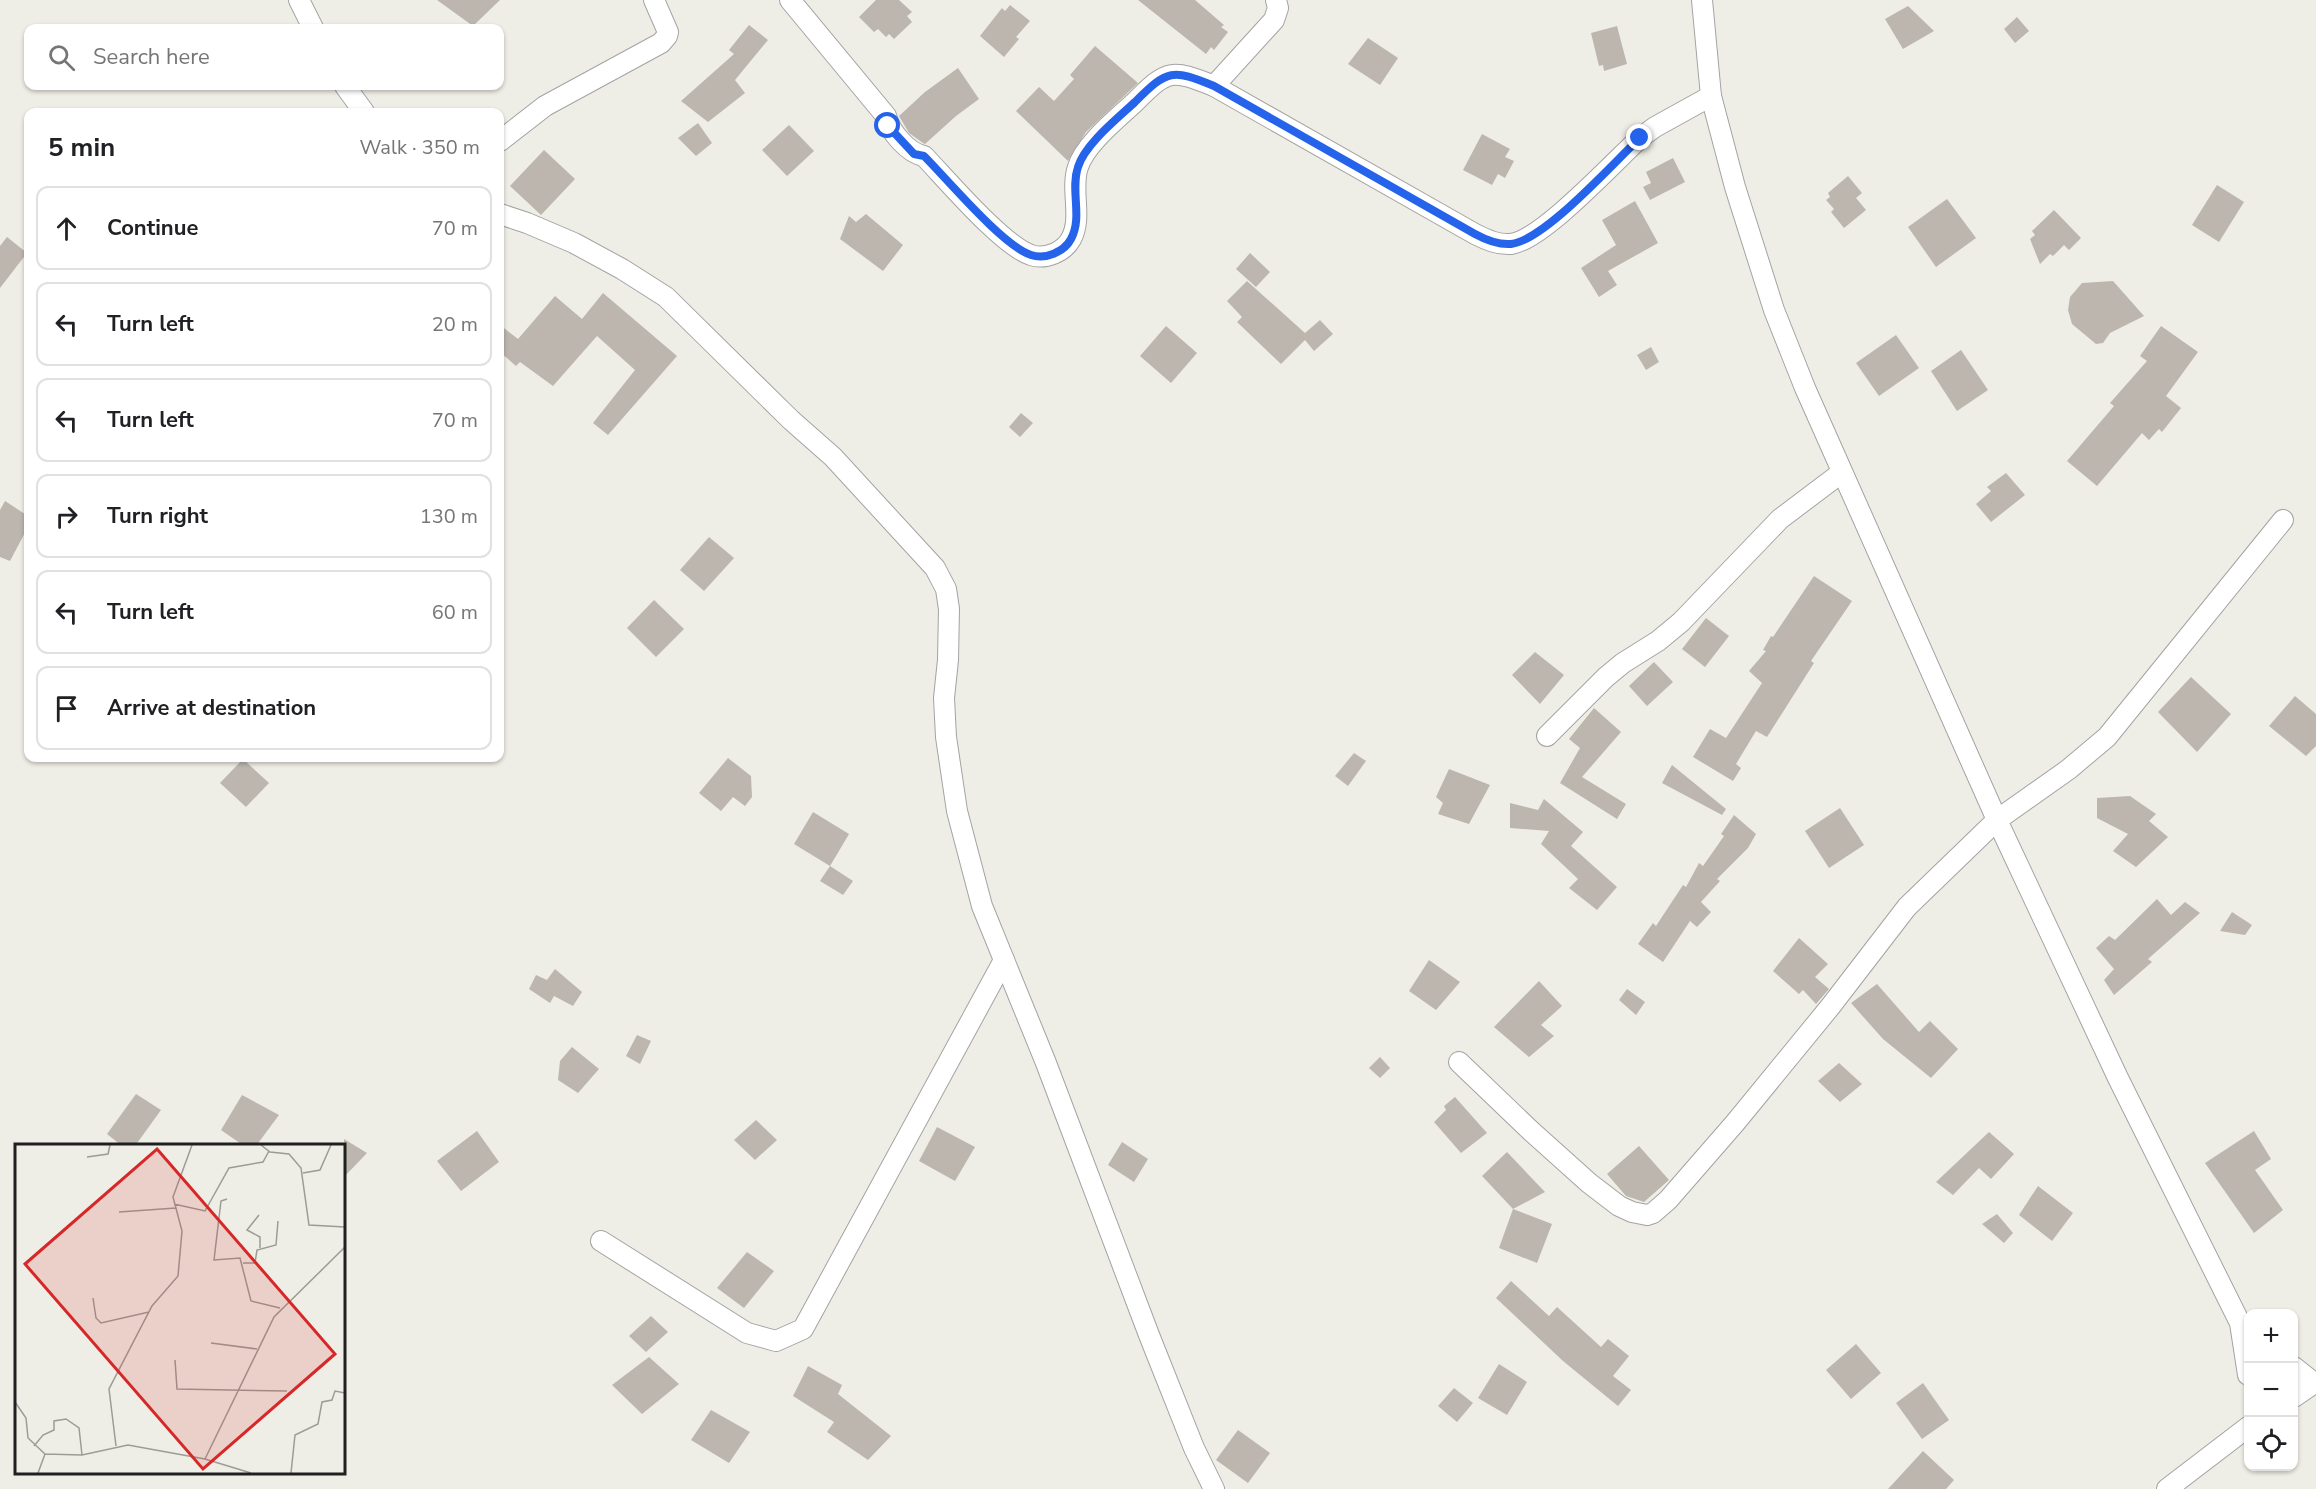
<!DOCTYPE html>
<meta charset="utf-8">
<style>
:root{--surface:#fff;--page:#f2f2f2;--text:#202124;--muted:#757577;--line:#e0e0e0}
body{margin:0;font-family:"Nunito Sans",sans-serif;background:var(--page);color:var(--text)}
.controls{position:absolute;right:18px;bottom:18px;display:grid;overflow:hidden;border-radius:12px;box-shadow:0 2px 4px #0004}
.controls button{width:54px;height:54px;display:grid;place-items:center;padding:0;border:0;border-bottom:2px solid var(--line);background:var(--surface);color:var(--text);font:30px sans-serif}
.stop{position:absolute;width:18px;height:18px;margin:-14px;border:4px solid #2563eb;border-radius:50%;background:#fff}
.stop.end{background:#2563eb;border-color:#fff;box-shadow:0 2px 6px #0008}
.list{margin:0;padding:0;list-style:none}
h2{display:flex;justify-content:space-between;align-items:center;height:78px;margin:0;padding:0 24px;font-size:26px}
h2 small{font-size:20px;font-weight:400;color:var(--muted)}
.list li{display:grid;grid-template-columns:39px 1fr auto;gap:18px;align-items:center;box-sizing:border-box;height:84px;margin:0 12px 12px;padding:0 12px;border:2px solid var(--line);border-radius:12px}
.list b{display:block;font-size:22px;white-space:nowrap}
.list em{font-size:20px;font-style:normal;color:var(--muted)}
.icon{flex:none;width:33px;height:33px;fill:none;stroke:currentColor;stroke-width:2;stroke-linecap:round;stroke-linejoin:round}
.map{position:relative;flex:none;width:2316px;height:1489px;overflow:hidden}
.search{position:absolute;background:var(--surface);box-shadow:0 2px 4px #0004;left:24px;top:24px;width:480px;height:66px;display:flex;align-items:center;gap:15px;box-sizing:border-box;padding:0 21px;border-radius:12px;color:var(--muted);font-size:22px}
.panel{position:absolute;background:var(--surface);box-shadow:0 2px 4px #0004;left:24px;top:108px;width:480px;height:654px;border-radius:12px}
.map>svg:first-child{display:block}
.building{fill:#bcb6af}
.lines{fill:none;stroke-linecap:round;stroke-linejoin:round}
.minor-casing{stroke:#a3a3a3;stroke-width:22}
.minor{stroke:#fff;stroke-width:20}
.route{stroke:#2563eb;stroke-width:8}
.inset-road{fill:none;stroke:#9c9b96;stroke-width:1.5}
.view{fill:#d62828;fill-opacity:0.15;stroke:#d62828;stroke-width:3}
.inset-edge{fill:none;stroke:#1f1f1f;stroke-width:3}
</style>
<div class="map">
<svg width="2316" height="1489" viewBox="0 0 2316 1489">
<rect width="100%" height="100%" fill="#efeee6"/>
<g class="building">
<path d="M437,0H500L473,26Z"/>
<path d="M876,0H899L912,12L907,16L912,22L894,39L889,34L886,37L878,29L874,32L859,17Z"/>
<path d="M1138,0H1195L1224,25L1221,27L1228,32L1214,50L1211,47L1206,54Z"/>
<path d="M1010,5L1030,21L1016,37L1019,39L1004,57L980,36L1002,8L1005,11Z"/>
<path d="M1908,6L1934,31L1903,49L1885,19Z"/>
<path d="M2017,17L2029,31L2015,43L2004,29Z"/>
<path d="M749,25L768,40L735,80L745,93L708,122L681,101L734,54L729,50Z"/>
<path d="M1617,26L1627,64L1604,71L1603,65L1599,66L1591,33Z"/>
<path d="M1368,38L1398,58L1380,85L1348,64Z"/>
<path d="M1095,46L1138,83L1086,132L1068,161L1016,111L1039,87L1054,101L1074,79L1070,75Z"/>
<path d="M958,68L979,99L956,116L925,144L923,143L909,133L899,116L925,92Z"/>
<path d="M698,123L712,143L696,156L678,138Z"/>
<path d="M789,125L814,151L787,176L762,150Z"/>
<path d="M1482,134L1510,149L1505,157L1514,161L1505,178L1498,174L1492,185L1463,170Z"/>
<path d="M544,150L575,179L541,215L510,186Z"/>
<path d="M1673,158L1685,182L1650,200L1643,187L1651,183L1646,172Z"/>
<path d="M1848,176L1862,193L1856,198L1866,210L1844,228L1831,212L1834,209L1826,200L1830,197L1828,193Z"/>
<path d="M2217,185L2244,202L2219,242L2192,225Z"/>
<path d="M1947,199L1976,238L1936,267L1908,227Z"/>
<path d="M1635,201L1658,243L1608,271L1617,285L1599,297L1581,268L1616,245L1602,220Z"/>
<path d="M2054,210L2081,238L2069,250L2064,245L2053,256L2050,254L2040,264L2030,239L2035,235L2032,231Z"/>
<path d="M866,214L903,245L883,271L840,239L849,216L856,222Z"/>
<path d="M7,237L27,253L0,288V246Z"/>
<path d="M1250,253L1270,272L1256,287L1236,269Z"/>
<path d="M1247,281L1305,333L1320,320L1333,334L1314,351L1305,340L1281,364L1237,322L1242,317L1227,301Z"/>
<path d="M2113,281L2144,316L2110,333L2103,343L2096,344L2072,324L2068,310L2070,297L2082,283Z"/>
<path d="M603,293L677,356L608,435L593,423L635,370L597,336L553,386L520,362L516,366L500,352V325L518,339L555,296L582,319Z"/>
<path d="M1166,326L1197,353L1171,383L1140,356Z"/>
<path d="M2161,326L2198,352L2166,396L2181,408L2162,432L2159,429L2149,440L2142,433L2097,486L2067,461L2114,406L2110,403L2147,361L2140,356Z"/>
<path d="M1896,335L1919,368L1879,396L1856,363Z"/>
<path d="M1651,347L1659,362L1646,370L1637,355Z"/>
<path d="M1961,350L1988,390L1957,411L1931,371Z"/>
<path d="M1021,413L1033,423L1020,437L1009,427Z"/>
<path d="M2006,473L2025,495L1991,522L1976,504L1991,491L1987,487Z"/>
<path d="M5,501L28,516V527L10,561L0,557V510Z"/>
<path d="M709,537L734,558L704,591L680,570Z"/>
<path d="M1814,576L1852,601L1811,661L1814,663L1767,737L1756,731L1736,764L1741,768L1733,781L1693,757L1710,729L1726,738L1762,683L1749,671L1766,651L1763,650L1771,636L1773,637Z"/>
<path d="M654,600L684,629L656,657L627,628Z"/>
<path d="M1706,618L1729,636L1705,667L1682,649Z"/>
<path d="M1535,652L1564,675L1540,704L1512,675Z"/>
<path d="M1654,662L1673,682L1647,706L1629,686Z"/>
<path d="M2191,677L2231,714L2197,752L2158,712Z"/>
<path d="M2295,696L2316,714V746L2306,756L2269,726Z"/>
<path d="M1594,708L1621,732L1582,777L1626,804L1617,819L1560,783L1580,748L1569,739Z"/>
<path d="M1354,753L1366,761L1348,786L1335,776Z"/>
<path d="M728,758L751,776L752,797L745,806L733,797L721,811L699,793Z"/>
<path d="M243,759L269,783L246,807L220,783Z"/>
<path d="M1672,765L1726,809L1722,815L1662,783Z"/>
<path d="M1449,769L1490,785L1469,824L1438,814L1443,803L1436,797Z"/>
<path d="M2130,796L2156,814L2149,821L2168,837L2136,867L2113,851L2128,834L2097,818V798Z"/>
<path d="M1544,799L1583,832L1571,846L1617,887L1597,910L1569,888L1578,879L1541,844L1549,831L1510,828V803L1538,810Z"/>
<path d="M1840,808L1864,845L1829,868L1805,831Z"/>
<path d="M813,812L849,834L830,866L794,844Z"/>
<path d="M1734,815L1756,834L1748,848L1717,879L1720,881L1701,902L1711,912L1697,927L1690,921L1663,962L1638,944L1653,923L1656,926L1683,885L1686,887L1699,863L1703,866L1724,836L1721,834Z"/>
<path d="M830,866L853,881L843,895L820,881Z"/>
<path d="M2157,899L2171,915L2185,902L2200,913L2148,959L2152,962L2114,995L2104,980L2114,969L2096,948L2109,936L2115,940Z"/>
<path d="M2232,912L2252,925L2245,935L2220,931Z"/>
<path d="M1799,938L1828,964L1815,977L1829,989L1816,1004L1803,990L1799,994L1773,971Z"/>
<path d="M1429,960L1460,982L1436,1010L1409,991Z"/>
<path d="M555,969L582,992L573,1006L554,996L550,1003L529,989L536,975L547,980Z"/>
<path d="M1539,981L1562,1006L1541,1025L1554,1036L1529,1057L1494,1027Z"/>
<path d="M1877,984L1919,1032L1930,1021L1958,1049L1931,1078L1883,1039L1851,1003Z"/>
<path d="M1627,989L1645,1002L1636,1015L1619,1000Z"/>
<path d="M637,1035L651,1041L640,1064L626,1056Z"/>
<path d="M572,1047L599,1069L578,1093L558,1080L560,1061Z"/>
<path d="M1380,1057L1390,1068L1380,1078L1369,1068Z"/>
<path d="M1839,1063L1862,1084L1840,1102L1818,1081Z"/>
<path d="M136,1094L161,1110L135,1146H122L107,1134Z"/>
<path d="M242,1095L279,1115L256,1146H244L221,1130Z"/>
<path d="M1455,1097L1487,1133L1461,1153L1434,1122L1446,1110L1444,1106Z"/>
<path d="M756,1120L777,1140L755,1160L734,1140Z"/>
<path d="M937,1127L975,1147L955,1181L919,1161Z"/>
<path d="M477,1131L499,1162L461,1191L437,1161Z"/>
<path d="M2254,1131L2271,1159L2255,1170L2283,1210L2254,1233L2205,1163Z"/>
<path d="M1989,1132L2014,1154L1991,1179L1979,1168L1953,1195L1936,1182Z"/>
<path d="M344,1139L367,1153L344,1177Z"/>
<path d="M1122,1142L1148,1159L1134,1182L1108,1165Z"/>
<path d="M1639,1146L1669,1180L1644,1202L1626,1196L1607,1174Z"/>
<path d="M1507,1152L1545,1192L1513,1209L1482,1176Z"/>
<path d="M2038,1186L2073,1213L2052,1241L2019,1215Z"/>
<path d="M1513,1209L1552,1224L1537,1263L1499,1248Z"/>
<path d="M1997,1214L2013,1233L2004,1243L1982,1224Z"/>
<path d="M747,1252L774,1271L744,1308L717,1288Z"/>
<path d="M1511,1281L1549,1316L1557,1307L1601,1347L1608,1339L1629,1356L1613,1376L1631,1390L1618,1406L1563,1361L1496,1298Z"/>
<path d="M651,1316L668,1332L646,1352L629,1336Z"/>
<path d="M1856,1344L1881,1373L1851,1399L1826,1370Z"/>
<path d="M649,1357L679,1384L642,1414L612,1385Z"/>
<path d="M1499,1364L1527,1382L1507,1415L1478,1398Z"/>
<path d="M808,1366L842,1385L838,1394L891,1436L868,1460L827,1432L834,1422L793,1396Z"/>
<path d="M1923,1383L1949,1420L1922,1439L1896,1403Z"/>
<path d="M1454,1388L1473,1403L1457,1422L1438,1406Z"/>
<path d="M711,1410L750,1432L729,1463L691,1440Z"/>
<path d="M1238,1430L1270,1453L1248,1483L1216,1460Z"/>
<path d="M1923,1451L1954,1480L1946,1489H1888Z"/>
</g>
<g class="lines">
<g class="minor-casing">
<g id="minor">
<path d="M299,0L313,28"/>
<path d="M790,0L886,116C890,132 908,153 924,156C947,180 1003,246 1031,255C1045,260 1064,252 1071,239C1083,217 1070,190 1078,167C1085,144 1118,118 1135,102C1168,69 1171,69 1214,86L1475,234C1487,240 1498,245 1511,244C1542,240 1614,162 1640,138L1655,127L1711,96"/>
<path d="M1702,0L1711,96L1735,187L1774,310L1805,388L1997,820L2118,1078L2240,1323L2248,1375"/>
<path d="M345,86L364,112"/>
<path d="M1214,86L1274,20L1278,8L1276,0"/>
<path d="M500,141L545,106L661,43L667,36L668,32L654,0"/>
<path d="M500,214L527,223L574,243L622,269L666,297L791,420L833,457L935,568L946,589L949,609L948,660L944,698L946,737L957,811L982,906L1046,1063L1149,1335L1194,1448L1214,1489"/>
<path d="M1547,736L1606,677L1623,663L1658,641L1681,622L1780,519L1841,473"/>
<path d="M1459,1062L1531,1131L1589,1183L1619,1206L1632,1212L1647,1215L1653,1213L1668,1200L1735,1123L1830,1007L1907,907L1997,820L2069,769L2107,737L2283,520"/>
<path d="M601,1241L747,1333L776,1341L803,1329L1004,960"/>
<path d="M2294,1367L2314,1383"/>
<path d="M2294,1397L2316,1382"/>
<path d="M2167,1489L2248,1427"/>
</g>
</g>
<use href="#minor" class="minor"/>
</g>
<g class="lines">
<path class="route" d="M888,126L914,154L924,156C948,180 1003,246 1031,255C1045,260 1064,252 1071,239C1083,217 1070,190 1078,167C1085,144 1118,118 1135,102C1168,69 1172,69 1214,86L1475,234C1486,240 1498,245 1511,244C1545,240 1613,163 1640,138"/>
</g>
<g transform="translate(15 1144)">
<rect width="330" height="330" fill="#efeee6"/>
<path class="inset-road" d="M246,1L255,8L274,10L286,24L294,81L330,83M72,13L93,10L95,1M288,29L305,26L316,1M212,55L206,57L199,116L225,114L236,157L265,164M159,60L190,67L214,24L248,18L254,7M104,68L161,64M244,71L232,86L245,93V104M228,119H240L242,106L261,101L263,77M78,154L81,174L86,179L134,168M196,199L242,205M160,216L162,245L272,247M0,258L11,274L13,294L30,310L67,311L113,301L190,315L236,329M19,302L28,291L39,286V277L51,275L64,284L67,311M101,302L94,245L137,162L163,132L167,87L158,53L177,1M190,315L259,173L330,103M23,329L30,310M276,329L280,291L303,280L307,258L317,256L320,247L330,249"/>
<path class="view" d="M142,5L320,210L188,325L10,120Z"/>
<rect width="330" height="330" class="inset-edge"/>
</g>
</svg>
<div class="controls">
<button>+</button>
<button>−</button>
<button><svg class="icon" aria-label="locate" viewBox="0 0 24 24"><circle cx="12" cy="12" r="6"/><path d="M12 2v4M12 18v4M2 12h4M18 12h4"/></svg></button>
</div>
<div class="stop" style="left:888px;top:126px"></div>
<div class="stop end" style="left:1640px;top:138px"></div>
<div class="search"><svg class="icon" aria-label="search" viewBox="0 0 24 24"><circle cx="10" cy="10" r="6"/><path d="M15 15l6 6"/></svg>Search here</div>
<section class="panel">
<h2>5 min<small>Walk · 350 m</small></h2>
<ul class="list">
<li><svg class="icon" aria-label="ahead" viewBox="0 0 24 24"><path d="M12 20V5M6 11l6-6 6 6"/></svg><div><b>Continue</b></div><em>70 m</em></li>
<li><svg class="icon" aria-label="left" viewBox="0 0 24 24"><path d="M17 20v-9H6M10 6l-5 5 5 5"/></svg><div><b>Turn left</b></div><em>20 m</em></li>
<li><svg class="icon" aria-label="left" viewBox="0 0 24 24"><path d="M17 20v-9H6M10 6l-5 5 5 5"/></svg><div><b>Turn left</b></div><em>70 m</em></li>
<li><svg class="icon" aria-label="right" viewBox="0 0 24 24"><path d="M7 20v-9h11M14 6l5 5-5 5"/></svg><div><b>Turn right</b></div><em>130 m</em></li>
<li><svg class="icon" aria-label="left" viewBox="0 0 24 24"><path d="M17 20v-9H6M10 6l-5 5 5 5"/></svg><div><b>Turn left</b></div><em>60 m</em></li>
<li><svg class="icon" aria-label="arrive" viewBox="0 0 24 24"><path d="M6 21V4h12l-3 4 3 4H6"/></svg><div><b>Arrive at destination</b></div></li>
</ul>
</section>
</div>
